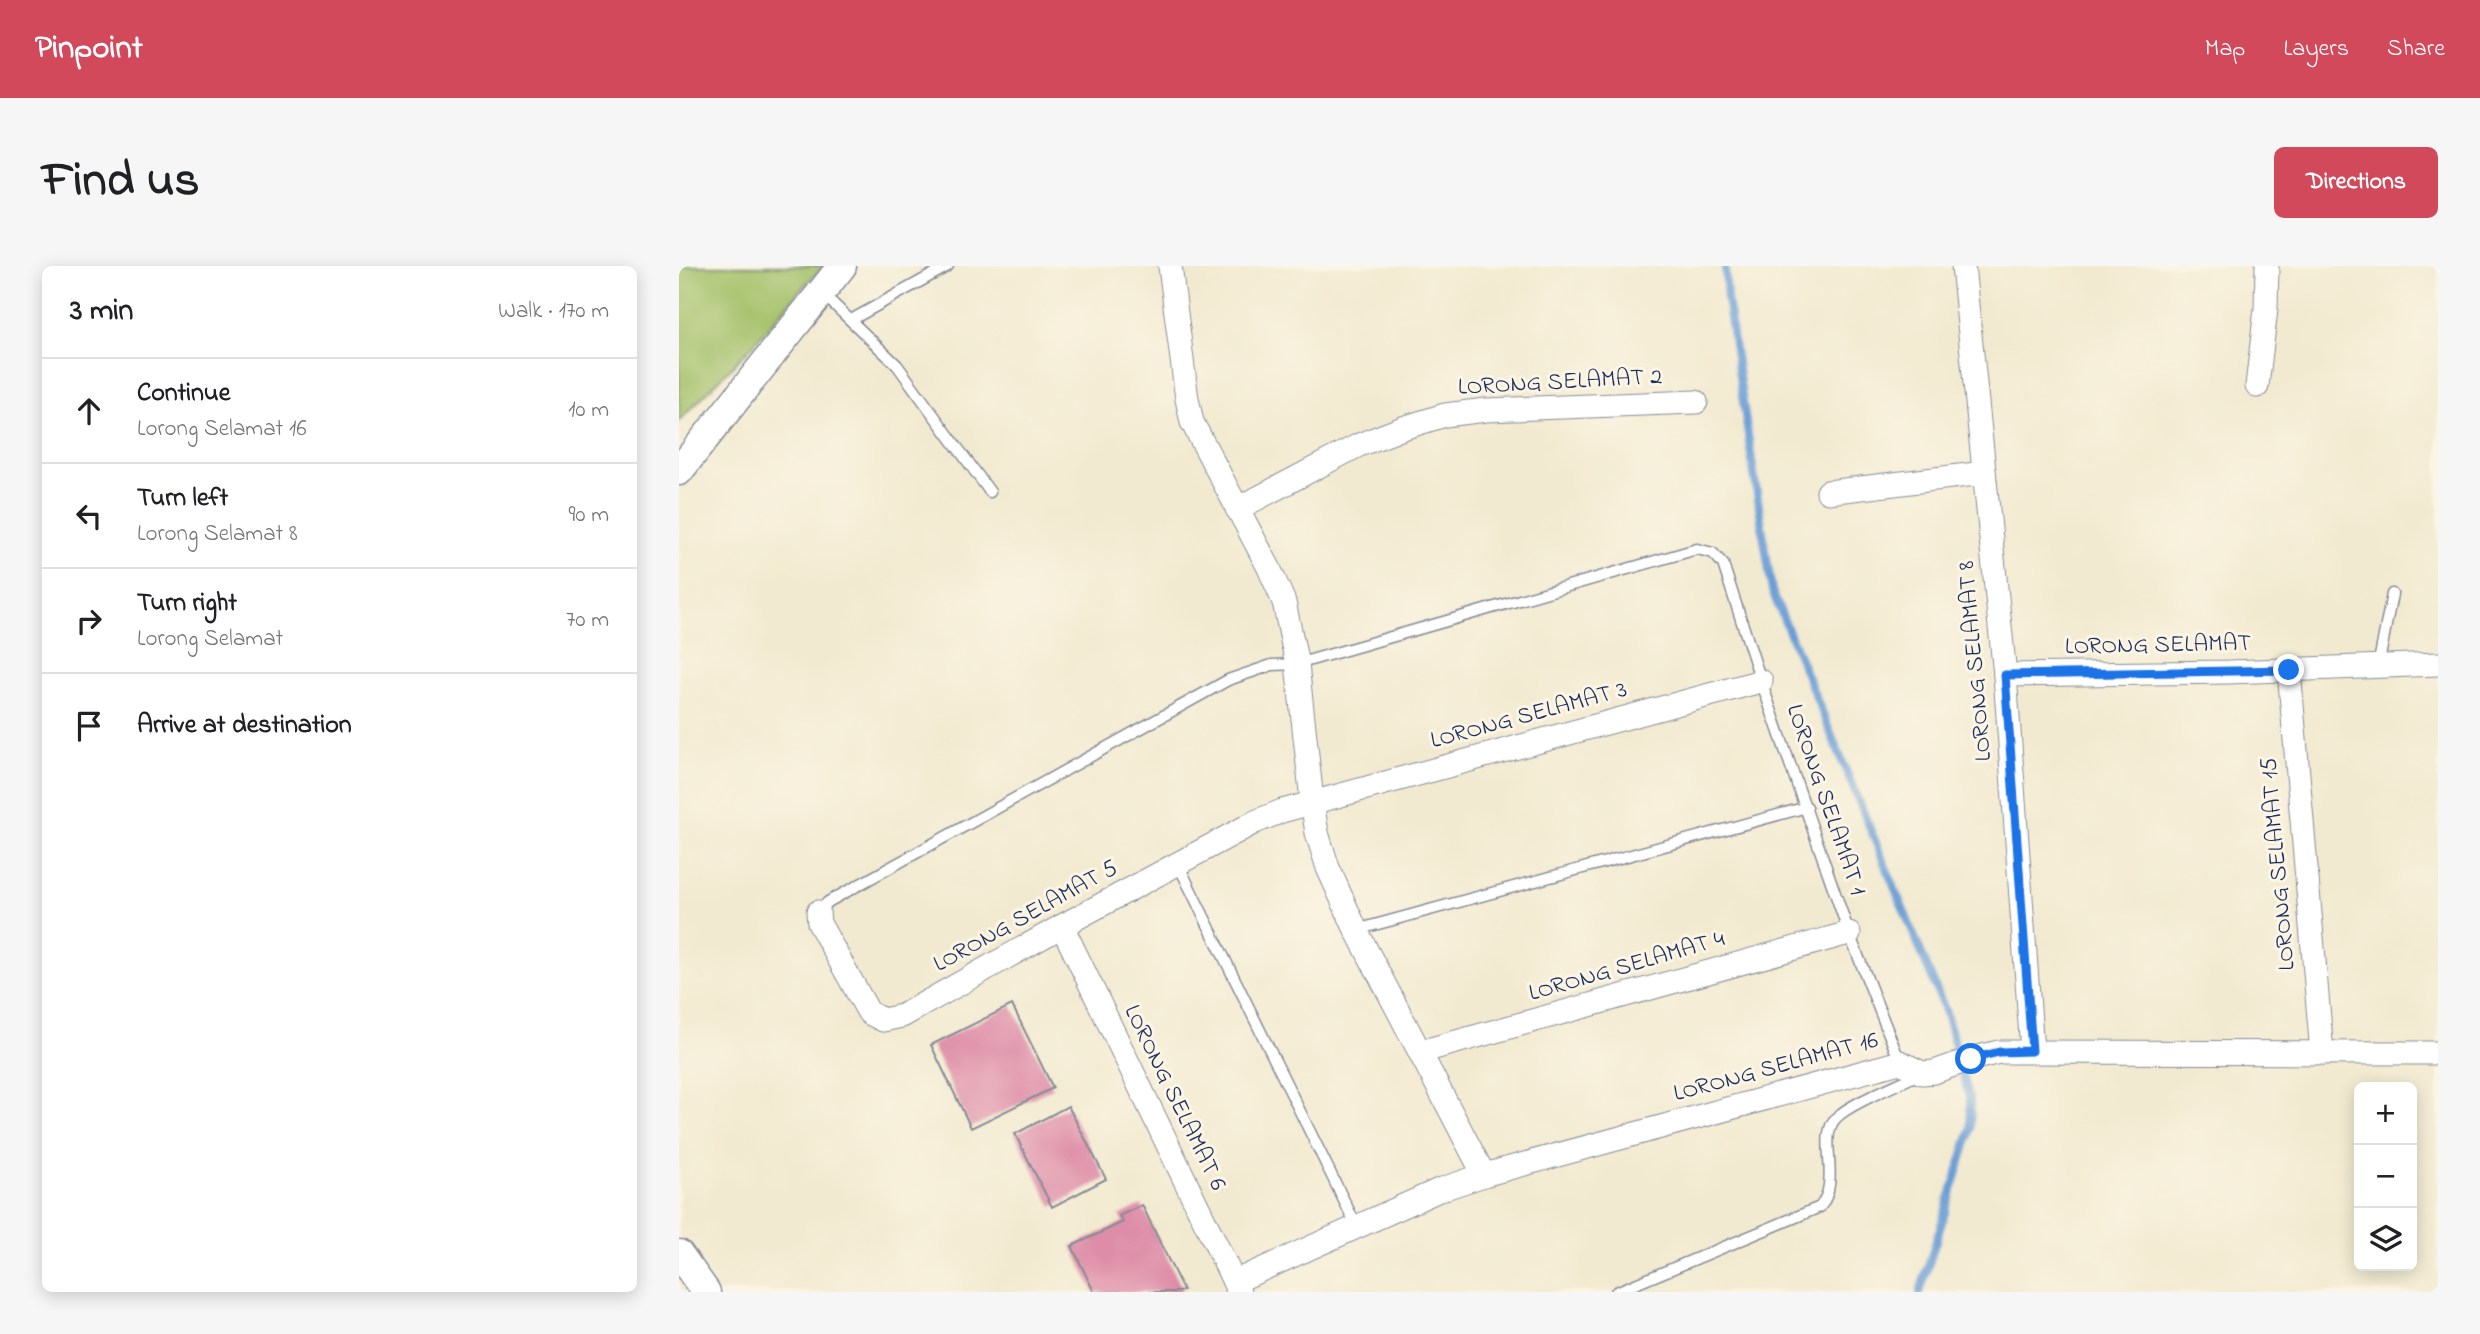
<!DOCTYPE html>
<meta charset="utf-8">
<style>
:root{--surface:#fff;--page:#f6f6f6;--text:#202124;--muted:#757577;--line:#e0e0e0;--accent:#d1495b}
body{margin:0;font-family:"Indie Flower",sans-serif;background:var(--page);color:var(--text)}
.controls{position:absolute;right:21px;bottom:21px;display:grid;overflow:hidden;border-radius:10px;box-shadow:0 4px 18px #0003}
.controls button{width:63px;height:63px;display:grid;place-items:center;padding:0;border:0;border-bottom:2px solid var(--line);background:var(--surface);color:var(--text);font:35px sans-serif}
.stop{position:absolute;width:21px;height:21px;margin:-16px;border:5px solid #1a73e8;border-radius:50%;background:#fff}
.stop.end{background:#1a73e8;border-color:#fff;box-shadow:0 2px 7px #0008}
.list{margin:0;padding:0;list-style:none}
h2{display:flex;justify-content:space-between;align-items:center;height:91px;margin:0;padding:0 28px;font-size:30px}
h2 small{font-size:23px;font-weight:400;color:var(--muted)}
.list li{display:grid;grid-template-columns:46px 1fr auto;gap:21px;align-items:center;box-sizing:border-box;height:105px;padding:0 28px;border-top:2px solid var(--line)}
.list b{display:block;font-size:26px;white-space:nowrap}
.list p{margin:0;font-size:23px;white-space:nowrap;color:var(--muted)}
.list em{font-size:23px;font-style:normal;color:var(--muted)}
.icon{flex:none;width:38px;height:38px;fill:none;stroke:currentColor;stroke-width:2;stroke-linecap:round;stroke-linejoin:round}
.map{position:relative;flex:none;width:1759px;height:1026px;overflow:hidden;border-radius:10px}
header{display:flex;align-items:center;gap:42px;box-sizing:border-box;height:98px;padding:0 35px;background:var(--accent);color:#fff}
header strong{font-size:33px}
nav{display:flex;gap:38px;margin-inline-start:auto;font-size:24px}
.intro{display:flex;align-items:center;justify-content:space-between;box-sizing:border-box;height:168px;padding:0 42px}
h1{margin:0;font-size:49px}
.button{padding:18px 32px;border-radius:10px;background:var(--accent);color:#fff;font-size:24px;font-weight:700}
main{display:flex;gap:42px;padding:0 42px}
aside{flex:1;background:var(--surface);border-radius:10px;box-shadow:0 4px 18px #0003}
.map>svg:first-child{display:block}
.green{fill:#a3c068;stroke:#5f7863;stroke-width:2}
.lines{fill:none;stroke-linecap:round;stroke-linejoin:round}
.stream{stroke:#6a9ed6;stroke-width:8}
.building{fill:#de8da8}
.service-casing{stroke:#868c97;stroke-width:13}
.minor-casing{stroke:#868c97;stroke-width:25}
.tertiary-casing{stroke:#868c97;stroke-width:31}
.service{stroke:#fff;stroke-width:10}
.minor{stroke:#fff;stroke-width:23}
.tertiary{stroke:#fff;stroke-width:28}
.route{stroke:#1a73e8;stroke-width:9}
.labels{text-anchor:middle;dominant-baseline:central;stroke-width:6;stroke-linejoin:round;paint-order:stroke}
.street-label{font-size:24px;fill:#1b2f5e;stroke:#fcf5e5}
</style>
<header>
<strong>Pinpoint</strong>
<nav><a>Map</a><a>Layers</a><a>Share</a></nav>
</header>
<div class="intro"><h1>Find us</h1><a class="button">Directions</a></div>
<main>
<aside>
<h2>3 min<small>Walk · 170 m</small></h2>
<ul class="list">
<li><svg class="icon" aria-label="ahead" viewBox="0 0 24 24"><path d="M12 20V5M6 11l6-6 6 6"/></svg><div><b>Continue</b><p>Lorong Selamat 16</p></div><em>10 m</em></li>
<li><svg class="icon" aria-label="left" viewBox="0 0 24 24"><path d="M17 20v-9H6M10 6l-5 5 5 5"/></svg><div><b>Turn left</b><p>Lorong Selamat 8</p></div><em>90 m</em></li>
<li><svg class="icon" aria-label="right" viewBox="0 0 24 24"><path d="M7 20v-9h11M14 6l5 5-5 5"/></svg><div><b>Turn right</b><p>Lorong Selamat</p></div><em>70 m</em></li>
<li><svg class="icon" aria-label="arrive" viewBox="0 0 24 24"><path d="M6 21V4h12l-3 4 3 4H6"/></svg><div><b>Arrive at destination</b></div></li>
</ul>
</aside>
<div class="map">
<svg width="1759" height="1026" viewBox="0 0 1759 1026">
<rect width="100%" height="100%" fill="#fcf5e5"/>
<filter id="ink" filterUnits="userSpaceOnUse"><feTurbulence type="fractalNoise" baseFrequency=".0143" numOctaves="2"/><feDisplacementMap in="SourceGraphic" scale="14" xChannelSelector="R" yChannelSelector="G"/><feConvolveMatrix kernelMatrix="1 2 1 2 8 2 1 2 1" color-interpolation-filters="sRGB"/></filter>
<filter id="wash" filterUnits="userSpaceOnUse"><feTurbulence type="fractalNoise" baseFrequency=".00686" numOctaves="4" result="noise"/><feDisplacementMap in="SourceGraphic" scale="28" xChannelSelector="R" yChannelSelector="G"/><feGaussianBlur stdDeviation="1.57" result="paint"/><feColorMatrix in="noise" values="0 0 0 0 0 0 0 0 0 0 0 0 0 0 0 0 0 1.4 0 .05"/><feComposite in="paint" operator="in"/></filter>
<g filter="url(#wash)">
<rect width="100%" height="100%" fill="#f2ead0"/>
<path class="green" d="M0,0H145L124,21L74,79L0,155Z"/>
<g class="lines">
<path class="stream" d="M1046,0L1048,32L1093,325L1266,744L1291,834L1292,863L1241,1026"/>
</g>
<g id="blocks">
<g class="building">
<path d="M333,739L374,822L292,862L252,779Z"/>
<path d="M389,840L427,913L373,941L336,868Z"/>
<path d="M463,939L504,1024L500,1026H415L393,980L444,956L440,950Z"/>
</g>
</g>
</g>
<g filter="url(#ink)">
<use href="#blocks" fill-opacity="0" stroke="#868c97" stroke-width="2"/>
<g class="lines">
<g class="service-casing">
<g id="service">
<path d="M144,28L218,99L311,226"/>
<path d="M172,54L269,0"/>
<path d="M1699,401L1713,328"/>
<path d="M499,598L678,961"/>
<path d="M139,646L149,636L549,414L593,399L618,398L1018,283L1034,287L1044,298L1082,415L1170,667L1221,796"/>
<path d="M677,664L1128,541"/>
<path d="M937,1026L1141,941C1163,914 1138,871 1157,852C1170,838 1220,818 1240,808"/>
</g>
</g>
<g class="minor-casing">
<g id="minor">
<path d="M491,0L508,133L513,156L590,302L605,336L618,398L633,535L638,567L649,602L677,664L805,909"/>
<path d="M1284,0L1326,409L1353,785"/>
<path d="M1578,120L1587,43L1588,0"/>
<path d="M1149,226L1305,207"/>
<path d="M558,243L680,179L724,162L766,149L807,144L1017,136"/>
<path d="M1610,404L1643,787"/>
<path d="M1326,409L1550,406L1759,398"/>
<path d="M139,646L140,657L190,747L204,754L223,750L383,660L576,556L603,545L1082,415"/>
<path d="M383,660L560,1026"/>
<path d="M741,786L1170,667"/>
<path d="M555,1016L760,924L805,909L1221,796L1243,807L1255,806L1292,793L1320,786L1759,787"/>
</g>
</g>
<g class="tertiary-casing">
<g id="tertiary">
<path d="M0,205L163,0"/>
<path d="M0,988L27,1026"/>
</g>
</g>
<use href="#service" class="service"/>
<use href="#minor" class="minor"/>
<use href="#tertiary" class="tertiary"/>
</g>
</g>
<g class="lines" filter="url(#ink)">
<path class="route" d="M1292,793L1320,786L1353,785L1326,409L1610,404"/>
</g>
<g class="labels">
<g class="street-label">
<text transform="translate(881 117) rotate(-3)">LORONG SELAMAT 2</text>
<text transform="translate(1479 380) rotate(-1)">LORONG SELAMAT</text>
<text transform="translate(1297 395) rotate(-95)">LORONG SELAMAT 8</text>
<text transform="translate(850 450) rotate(-15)">LORONG SELAMAT 3</text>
<text transform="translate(1146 534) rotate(71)">LORONG SELAMAT 1</text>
<text transform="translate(1600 598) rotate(-95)">LORONG SELAMAT 15</text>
<text transform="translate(347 651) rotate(-29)">LORONG SELAMAT 5</text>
<text transform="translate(948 701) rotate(-16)">LORONG SELAMAT 4</text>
<text transform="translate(1097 802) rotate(-15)">LORONG SELAMAT 16</text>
<text transform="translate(495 832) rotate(64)">LORONG SELAMAT 6</text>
</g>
</g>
</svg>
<div class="controls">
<button>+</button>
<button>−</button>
<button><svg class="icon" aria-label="layers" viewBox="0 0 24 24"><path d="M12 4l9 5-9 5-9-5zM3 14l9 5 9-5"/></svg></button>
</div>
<div class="stop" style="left:1292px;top:793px"></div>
<div class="stop end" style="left:1610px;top:404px"></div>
</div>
</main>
